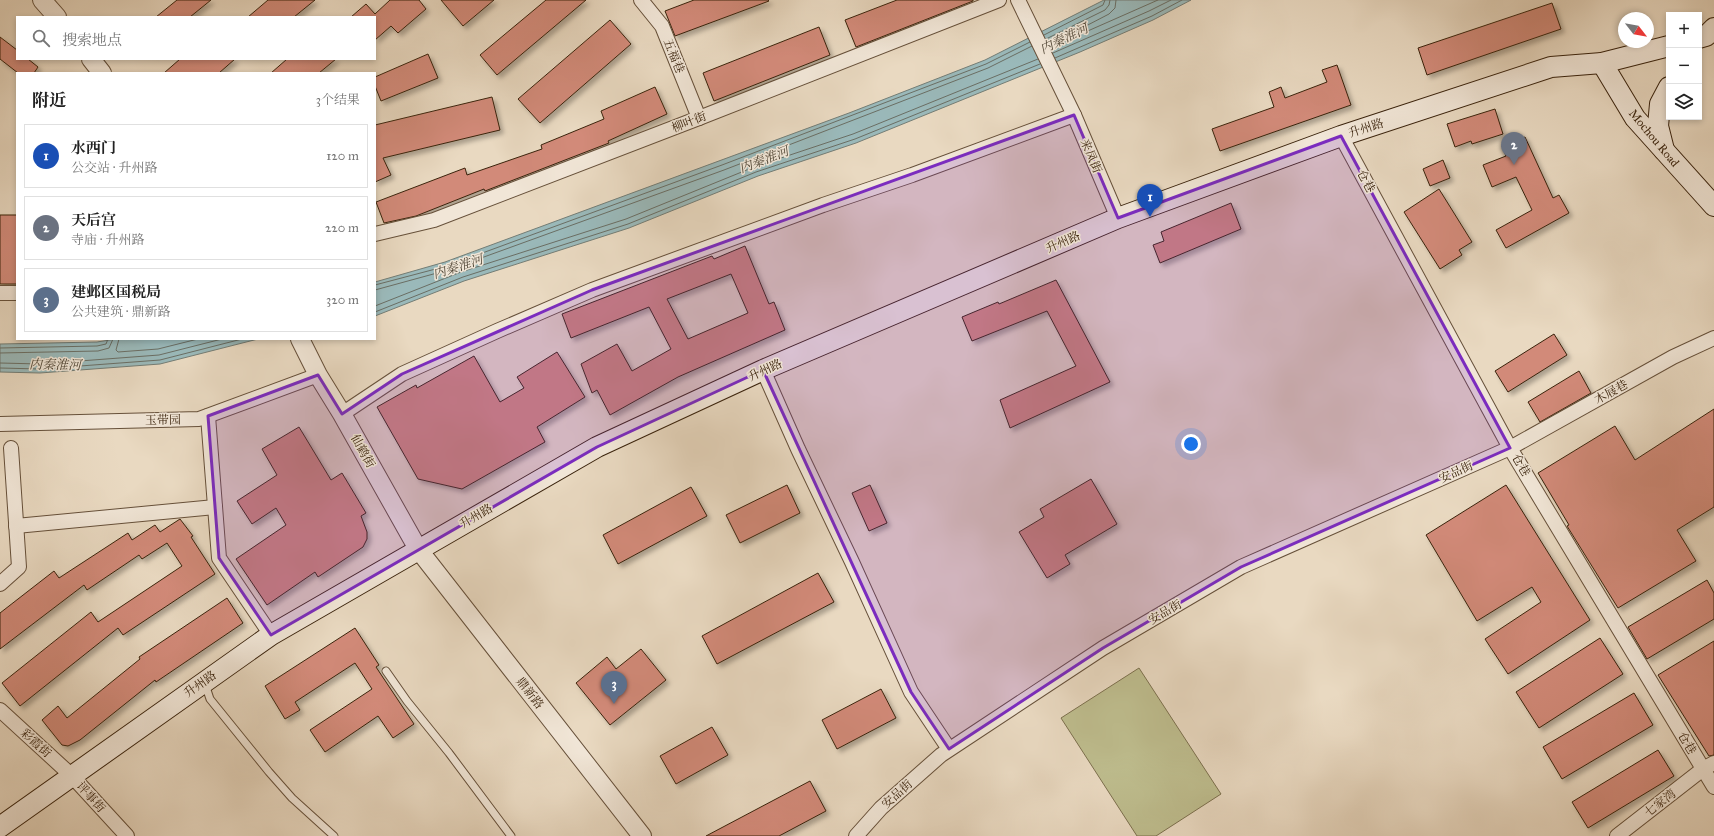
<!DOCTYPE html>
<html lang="zh">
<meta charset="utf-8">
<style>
:root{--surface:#fff;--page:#f2f2f2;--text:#222;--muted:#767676;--line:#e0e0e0;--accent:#8f2418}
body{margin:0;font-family:"IM FELL Great Primer","Noto Serif SC",serif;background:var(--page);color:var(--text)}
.controls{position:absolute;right:12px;top:12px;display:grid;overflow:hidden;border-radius:0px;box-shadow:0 2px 6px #0003}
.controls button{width:36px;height:36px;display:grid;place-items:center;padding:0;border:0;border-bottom:1px solid var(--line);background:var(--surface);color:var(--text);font:20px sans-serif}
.compass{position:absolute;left:1618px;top:12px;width:36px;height:36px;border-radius:50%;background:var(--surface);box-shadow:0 2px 6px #0003;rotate:121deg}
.you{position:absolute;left:1191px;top:444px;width:14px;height:14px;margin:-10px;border:3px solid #fff;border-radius:50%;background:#1a73e8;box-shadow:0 0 0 6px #1a73e833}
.badge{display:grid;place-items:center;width:26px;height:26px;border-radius:50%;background:var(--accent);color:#fff;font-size:13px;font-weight:700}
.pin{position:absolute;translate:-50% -33px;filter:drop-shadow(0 1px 2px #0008)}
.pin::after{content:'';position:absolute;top:21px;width:14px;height:12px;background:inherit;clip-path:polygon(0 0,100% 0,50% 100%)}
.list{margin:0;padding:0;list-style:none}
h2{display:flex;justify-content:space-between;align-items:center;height:52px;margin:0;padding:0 16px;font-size:17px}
h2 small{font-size:13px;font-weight:400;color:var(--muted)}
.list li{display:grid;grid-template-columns:26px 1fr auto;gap:12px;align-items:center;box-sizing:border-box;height:64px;margin:0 8px 8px;padding:0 8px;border:1px solid var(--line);border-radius:0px}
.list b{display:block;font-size:15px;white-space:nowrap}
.list p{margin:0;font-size:13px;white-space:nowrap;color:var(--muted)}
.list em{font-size:13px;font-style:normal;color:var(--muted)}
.icon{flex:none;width:22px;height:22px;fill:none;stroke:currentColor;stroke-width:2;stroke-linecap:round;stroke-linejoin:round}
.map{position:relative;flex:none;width:1714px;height:836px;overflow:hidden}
.search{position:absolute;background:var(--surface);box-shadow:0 2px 6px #0003;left:16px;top:16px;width:360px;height:44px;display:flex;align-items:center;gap:10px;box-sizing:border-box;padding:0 14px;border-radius:0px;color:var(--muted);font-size:15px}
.panel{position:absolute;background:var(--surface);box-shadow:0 2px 6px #0003;left:16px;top:72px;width:360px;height:268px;border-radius:0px}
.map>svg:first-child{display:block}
.green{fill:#bebd8e;stroke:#7c704e}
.water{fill:#9ab9ba;stroke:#747d75}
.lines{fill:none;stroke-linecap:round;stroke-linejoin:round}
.shore{stroke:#6a6e64;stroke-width:1}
.building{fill:#d28a79;stroke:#3a230d;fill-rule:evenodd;filter:url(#shadow)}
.service-casing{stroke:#66503a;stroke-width:9}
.minor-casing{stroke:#66503a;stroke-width:16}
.tertiary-casing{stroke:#66503a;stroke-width:20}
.secondary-casing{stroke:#3a230d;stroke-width:22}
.service{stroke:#f1e6d7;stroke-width:7}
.minor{stroke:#f1e6d7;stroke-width:14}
.tertiary{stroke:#f1e6d7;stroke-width:18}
.secondary{stroke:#f1e6d7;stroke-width:20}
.marked{fill:#7b2cbf;fill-opacity:0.2;stroke:#7b2cbf;stroke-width:3;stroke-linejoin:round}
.labels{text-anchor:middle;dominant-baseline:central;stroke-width:3;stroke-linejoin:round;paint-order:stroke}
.street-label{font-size:12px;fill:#3a230d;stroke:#f1e6d7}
.water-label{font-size:13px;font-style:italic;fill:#524838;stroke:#f1e6d7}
</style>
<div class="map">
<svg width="1714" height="836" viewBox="0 0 1714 836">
<defs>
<filter id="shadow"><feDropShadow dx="3.5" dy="3.5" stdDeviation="2" flood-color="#0004"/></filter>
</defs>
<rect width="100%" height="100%" fill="#e9d9c1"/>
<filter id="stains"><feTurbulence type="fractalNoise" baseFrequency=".005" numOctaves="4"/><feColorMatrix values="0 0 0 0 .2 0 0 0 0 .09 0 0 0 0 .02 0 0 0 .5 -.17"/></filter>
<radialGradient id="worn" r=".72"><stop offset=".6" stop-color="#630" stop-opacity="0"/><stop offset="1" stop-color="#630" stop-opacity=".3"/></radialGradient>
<path class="green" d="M1139,668L1221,794L1156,836H1137L1061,718Z"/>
<g class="water">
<path d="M1104,0H1191L1153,20L1080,52L856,143L758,176L629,228L464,281L375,316V282L445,262L849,113L985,60Z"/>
<path d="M116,339H258L160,364L40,373L0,372V344L97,342Z"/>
</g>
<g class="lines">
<g class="shore">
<path d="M1116,0L1115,8L1109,14L1055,42L1054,45H1056L1158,0"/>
<path d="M1044,35L1103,5L1105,0"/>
<path d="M1046,39L1105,10L1109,5L1110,0"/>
<path d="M1053,53L1149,11L1171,0"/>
<path d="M1055,58L1152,16L1182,0"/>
<path d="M375,285L447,266L722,165L986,64L1030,42"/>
<path d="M375,290L448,270L724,170L988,68L1032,46"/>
<path d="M375,306L461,272L626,219L754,167L853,134L1038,59"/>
<path d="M375,312L463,277L628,224L756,172L855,139L1040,64"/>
<path d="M119,339L116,350L118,352L158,349L198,339"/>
<path d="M0,348L97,346L106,344L108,339"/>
<path d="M0,353L98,351L109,348L113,339"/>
<path d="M0,363L40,364L159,355L222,339"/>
<path d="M0,368L40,369L160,360L242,339"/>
</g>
</g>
<g class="building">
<path d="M177,0H211L190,17H156Z"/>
<path d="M268,0H315L294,17H248Z"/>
<path d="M390,0H419L426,9L398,33L391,26L375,40V17H351L366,4L375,14Z"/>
<path d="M441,0H494L463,26Z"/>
<path d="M546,0H586L497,75L480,55Z"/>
<path d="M694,0H768L769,1L675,36L665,11Z"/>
<path d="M897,0H973V1L856,47L845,20Z"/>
<path d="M1552,3L1561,29L1427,75L1418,48Z"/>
<path d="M610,20L631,44L540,123L518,99Z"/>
<path d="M819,27L830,55L714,101L703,73Z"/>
<path d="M0,37L17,50V59H28L38,67L34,73H18L0,59Z"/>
<path d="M428,54L438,78L381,101L375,86V77Z"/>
<path d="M180,59H235L219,73H164Z"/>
<path d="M287,59H336L319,73H271Z"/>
<path d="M1337,65L1351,105L1220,151L1212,129L1274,107L1269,92L1281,87L1285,98L1327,82L1322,70Z"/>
<path d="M655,87L667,114L608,141L609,143L485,191L484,189L416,216L384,223L376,202L465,168L467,175L542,149L541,145L604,119L601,111Z"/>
<path d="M492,97L500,130L383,158L391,175L375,182V125Z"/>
<path d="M1495,109L1503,134L1472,144L1471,141L1455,147L1447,124Z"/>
<path d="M1525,137L1553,198L1559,195L1569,213L1506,248L1496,230L1532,210L1516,177L1492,187L1483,165L1506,156L1502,146Z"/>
<path d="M1443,160L1450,178L1430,186L1423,169Z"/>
<path d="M1439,189L1472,242L1459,250L1462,255L1440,269L1404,212Z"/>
<path d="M1231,203L1241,229L1160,263L1153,245L1164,241L1161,232Z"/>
<rect x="0" y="215" width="17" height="69"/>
<path d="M745,246L769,304L774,302L785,330L678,377L610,415L597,390L592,393L581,364L617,344L632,371L671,349L649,307L571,338L562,314L712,256L714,259ZM731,274L748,313L688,339L667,299Z"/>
<path d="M1056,280L1110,382L1010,428L1000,400L1076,366L1047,311L972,341L962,317L998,302L999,304Z"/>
<path d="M1554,334L1567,355L1508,392L1495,371Z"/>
<path d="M557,352L585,397L537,427L545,442L462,489L418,479L377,407L416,385L417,388L474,356L500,402L524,388L517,377Z"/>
<path d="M1579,371L1591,393L1540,422L1528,402Z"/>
<path d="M1714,409V507L1677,530L1696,561L1618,608L1567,526L1569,525L1538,473L1615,426L1635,460Z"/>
<path d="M299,427L331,480L342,473L366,513L361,516L367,532V539L363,547L318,577L315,572L267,605L236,559L286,525L276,508L252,524L237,501L277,475L262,449Z"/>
<path d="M1091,479L1117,524L1065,555L1070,564L1047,578L1019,532L1044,517L1040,509Z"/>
<path d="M787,485L800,513L740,543L726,515Z"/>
<path d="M870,485L887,523L869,531L852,493Z"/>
<path d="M1506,485L1590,620L1508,674L1485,639L1541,602L1532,587L1477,621L1426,535Z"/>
<path d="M691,487L707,516L618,564L603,535Z"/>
<path d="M180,519L193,536L191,537L215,574L123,635L118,628L20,706L2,683L91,612L98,622L182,566L167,543L142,559L139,555L87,590L84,585L0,649V613L54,571L59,578L128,533L132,540L155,525L160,532Z"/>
<path d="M818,573L834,602L717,664L702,636Z"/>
<path d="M1707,580L1714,593V619L1647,659L1628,627Z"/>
<path d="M227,598L243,623L156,682L155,680L80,740L68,746L62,745L42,720L58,706L67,718L140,659L139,657Z"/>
<path d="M355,628L379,665L376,667L414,724L393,738L378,716L325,752L310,730L372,689L355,663L295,702L300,710L285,719L265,686Z"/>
<path d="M1600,638L1623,674L1539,728L1516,692Z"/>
<path d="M1714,641V755L1709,756L1658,675Z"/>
<path d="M641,649L666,680L610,725L576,683L607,657L616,669Z"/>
<path d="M881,689L896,718L837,749L822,720Z"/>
<path d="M1634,693L1653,725L1562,779L1543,747Z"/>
<path d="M712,727L728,755L676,784L660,756Z"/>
<path d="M1658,750L1674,776L1588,828L1572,802Z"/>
<path d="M810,781L826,811L779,836H706Z"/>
</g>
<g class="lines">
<g class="service-casing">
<g id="service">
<path d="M386,671L407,701L449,753L511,836"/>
<path d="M205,684L210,699L269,772L292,798L334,836"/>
</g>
</g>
<g class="minor-casing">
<g id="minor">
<path d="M641,0L662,26L699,118"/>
<path d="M1018,0L1074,115L1118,218"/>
<path d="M1341,136L1510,448L1714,787"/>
<path d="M375,234L434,220L699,118L999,0"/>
<path d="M0,293H17"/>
<path d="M763,370L798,449L852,562L911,692L949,749"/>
<path d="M342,414L402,374L497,331L592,290L823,205L912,175L1074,115"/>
<path d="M208,416L219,558L271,635"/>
<path d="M0,424L199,419L318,375"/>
<path d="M16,526L215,507"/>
<path d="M0,584L19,567L11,448"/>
<path d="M0,710L71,775L127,836"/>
<path d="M856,836L881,808L941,755L1103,648L1241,567L1510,448L1673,357L1714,338"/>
<path d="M1617,836L1703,769L1714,763"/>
</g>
</g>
<g class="tertiary-casing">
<g id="tertiary">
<path d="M42,0L57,17"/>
<path d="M91,59L102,73"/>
<path d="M300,339L318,375L342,414L418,549L642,836"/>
</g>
</g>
<g class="secondary-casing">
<g id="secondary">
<path d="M1699,38L1706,36L1714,28"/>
<path d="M1602,63L1635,118L1714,206"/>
<path d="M1664,150L1658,126L1660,104L1669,87"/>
<path d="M0,827L271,635L597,447L763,370L1118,218L1341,136L1551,67L1602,63L1669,46"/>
</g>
</g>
<use href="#service" class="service"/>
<use href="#minor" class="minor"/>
<use href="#tertiary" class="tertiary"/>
<use href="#secondary" class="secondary"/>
</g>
<path class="marked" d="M1074,115L1118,218L1341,136L1510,448L1241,567L1103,648L949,749L911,692L763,370L597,447L271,635L219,558L208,416L318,375L342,414L402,374L592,290Z"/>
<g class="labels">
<g class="street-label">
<text transform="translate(674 56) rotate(68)">五福巷</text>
<text transform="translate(689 122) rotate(-21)">柳叶街</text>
<text transform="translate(1366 128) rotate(-18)">升州路</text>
<text transform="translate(1654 138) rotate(50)">Mochou Road</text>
<text transform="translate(1091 156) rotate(67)">来凤街</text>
<text transform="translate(1366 181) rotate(62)">仓巷</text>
<text transform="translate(1063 242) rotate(-23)">升州路</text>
<text transform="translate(765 370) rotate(-24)">升州路</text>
<text transform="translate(1611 392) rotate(-29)">木屐巷</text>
<text transform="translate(163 420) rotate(-1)">玉带园</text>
<text transform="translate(363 451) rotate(61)">仙鹤街</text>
<text transform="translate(1521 465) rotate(59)">仓巷</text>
<text transform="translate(1456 472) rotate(-24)">安品街</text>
<text transform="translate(476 516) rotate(-30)">升州路</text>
<text transform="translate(1165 612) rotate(-30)">安品街</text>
<text transform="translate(200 684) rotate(-35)">升州路</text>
<text transform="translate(530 693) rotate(52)">鼎新路</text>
<text transform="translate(36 743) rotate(42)">彩霞街</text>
<text transform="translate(1687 743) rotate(59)">仓巷</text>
<text transform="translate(897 794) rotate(-42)">安品街</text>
<text transform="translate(91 797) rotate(48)">评事街</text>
<text transform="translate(1660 803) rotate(-38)">七家湾</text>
</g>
<g class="water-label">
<text transform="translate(1064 39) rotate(-26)">内秦淮河</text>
<text transform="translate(764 160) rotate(-21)">内秦淮河</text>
<text transform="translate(458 267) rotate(-18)">内秦淮河</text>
<text transform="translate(55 365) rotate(1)">内秦淮河</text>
</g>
</g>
<rect width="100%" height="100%" filter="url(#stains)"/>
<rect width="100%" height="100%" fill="url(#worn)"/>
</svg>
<div class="controls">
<button>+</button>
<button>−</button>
<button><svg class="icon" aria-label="layers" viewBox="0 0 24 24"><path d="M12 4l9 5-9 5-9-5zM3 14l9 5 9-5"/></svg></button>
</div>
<svg class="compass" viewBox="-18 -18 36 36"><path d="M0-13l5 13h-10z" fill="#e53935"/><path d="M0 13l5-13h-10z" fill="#767676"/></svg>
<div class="you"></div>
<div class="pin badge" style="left:1150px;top:217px;background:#1a4fb4">1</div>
<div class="pin badge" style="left:1514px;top:165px;background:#6b7280">2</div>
<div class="pin badge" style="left:614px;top:704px;background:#5c6f8a">3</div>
<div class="search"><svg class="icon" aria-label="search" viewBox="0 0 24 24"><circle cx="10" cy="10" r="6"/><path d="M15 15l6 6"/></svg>搜索地点</div>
<section class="panel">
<h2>附近<small>3个结果</small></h2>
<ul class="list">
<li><span class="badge" style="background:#1a4fb4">1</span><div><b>水西门</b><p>公交站 · 升州路</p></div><em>120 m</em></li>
<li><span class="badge" style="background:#6b7280">2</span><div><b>天后宫</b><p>寺庙 · 升州路</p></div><em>220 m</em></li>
<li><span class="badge" style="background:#5c6f8a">3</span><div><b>建邺区国税局</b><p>公共建筑 · 鼎新路</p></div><em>320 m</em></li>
</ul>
</section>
</div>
